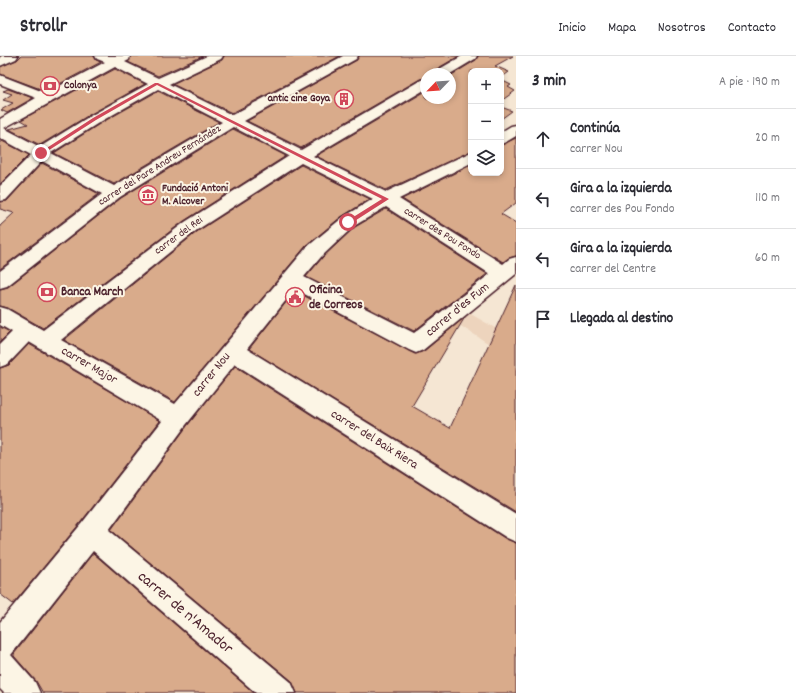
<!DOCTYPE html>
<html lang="es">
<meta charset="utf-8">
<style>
:root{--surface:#fff;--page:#f7f7f7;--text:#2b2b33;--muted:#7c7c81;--line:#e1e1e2}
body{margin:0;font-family:Dekko,sans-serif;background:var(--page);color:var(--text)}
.controls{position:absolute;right:12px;top:12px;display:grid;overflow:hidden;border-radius:8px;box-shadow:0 2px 6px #0003}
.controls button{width:36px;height:36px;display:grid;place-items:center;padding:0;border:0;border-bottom:1px solid var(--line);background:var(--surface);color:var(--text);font:20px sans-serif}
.compass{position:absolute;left:420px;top:12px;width:36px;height:36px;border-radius:50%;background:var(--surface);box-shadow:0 2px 6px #0003;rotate:245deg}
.stop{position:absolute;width:12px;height:12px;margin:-9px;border:3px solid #d1495b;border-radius:50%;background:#fff}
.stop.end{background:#d1495b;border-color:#fff;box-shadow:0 1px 4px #0008}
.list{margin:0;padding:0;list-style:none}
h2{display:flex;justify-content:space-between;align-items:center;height:52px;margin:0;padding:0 16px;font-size:17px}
h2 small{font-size:13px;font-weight:400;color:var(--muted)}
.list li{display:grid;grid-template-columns:26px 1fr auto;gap:12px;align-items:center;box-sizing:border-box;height:60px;padding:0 16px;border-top:1px solid var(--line)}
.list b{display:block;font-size:15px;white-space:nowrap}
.list p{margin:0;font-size:13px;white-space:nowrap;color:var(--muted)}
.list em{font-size:13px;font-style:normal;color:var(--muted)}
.icon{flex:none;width:22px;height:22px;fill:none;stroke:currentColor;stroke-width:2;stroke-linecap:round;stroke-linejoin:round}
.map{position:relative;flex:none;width:516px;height:637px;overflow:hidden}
header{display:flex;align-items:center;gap:24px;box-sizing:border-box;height:56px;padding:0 20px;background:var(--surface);border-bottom:1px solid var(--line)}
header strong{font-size:19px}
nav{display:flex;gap:22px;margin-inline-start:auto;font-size:14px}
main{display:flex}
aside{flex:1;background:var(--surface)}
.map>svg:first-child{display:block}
.built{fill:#edd4bd}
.building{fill:#d9ab8b;stroke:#4a1f2b}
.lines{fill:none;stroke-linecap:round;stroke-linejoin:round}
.minor-casing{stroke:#4a1f2b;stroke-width:3}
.minor{fill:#fcf5e5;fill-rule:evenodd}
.route{fill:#d1495b}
.labels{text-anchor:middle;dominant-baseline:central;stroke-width:4;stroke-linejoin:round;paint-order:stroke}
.far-poi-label{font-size:11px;font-weight:bold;fill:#4a1f2b;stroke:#fcf5e5;text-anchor:start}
.far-street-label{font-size:11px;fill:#4a1f2b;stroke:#fcf5e5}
.poi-label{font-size:13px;font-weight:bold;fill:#4a1f2b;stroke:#fcf5e5;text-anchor:start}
.street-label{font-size:13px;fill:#4a1f2b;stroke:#fcf5e5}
.near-street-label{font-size:16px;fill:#4a1f2b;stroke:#fcf5e5}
</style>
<header>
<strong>Strollr</strong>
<nav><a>Inicio</a><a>Mapa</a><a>Nosotros</a><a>Contacto</a></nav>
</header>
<main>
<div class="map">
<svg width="516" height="637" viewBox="0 0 516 637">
<rect width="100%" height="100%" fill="#f5e6d3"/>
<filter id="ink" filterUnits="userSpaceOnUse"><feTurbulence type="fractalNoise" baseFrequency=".025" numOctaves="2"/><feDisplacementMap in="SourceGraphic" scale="8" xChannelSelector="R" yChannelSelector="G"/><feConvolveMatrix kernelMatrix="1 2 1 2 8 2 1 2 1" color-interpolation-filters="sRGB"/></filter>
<g filter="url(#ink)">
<path class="built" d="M469,257L516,284L505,298L456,267Z"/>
<g class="building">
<path d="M21,0H94L96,4L101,6L46,35L0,18V11L17,4Z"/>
<path d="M131,0H203L158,20L128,6Z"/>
<path d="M224,0H340L232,57L172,28L222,4Z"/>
<path d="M359,0H459L435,14L433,18H426V22L420,23L301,92L247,65L357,4Z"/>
<path d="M478,0H513L495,10L509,16L501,22V15H471V95L386,134L316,100L426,35V42H450V20L476,4Z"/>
<path d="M115,13L145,28L89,59L40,89L9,73L28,68L21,64Z"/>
<path d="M501,24L511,29L508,31L515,35L501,45Z"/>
<path d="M8,33L33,42L7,57L1,54L13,47L3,44L12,38L3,35Z"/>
<path d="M158,35L219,66L114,128L54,97L101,67Z"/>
<path d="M501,51L512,55L501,63Z"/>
<path d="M233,73L286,100L184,165L43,272L8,252L0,250V233L8,231L121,142Z"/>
<path d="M516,82V147L501,158L516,167V200L509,202L503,206L402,143L471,109V117H501V89Z"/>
<path d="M0,84L29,99L0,128Z"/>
<path d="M42,107L99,138L0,213V170L14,157L0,153V146L7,145Z"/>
<path d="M301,109L370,143L341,161L306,190L175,346L64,284L198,175Z"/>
<path d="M386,153L487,218L414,275L306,221L322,202L355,171Z"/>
<path d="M516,229V456L249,293L295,235L415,298L424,295L465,261L412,350L450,372Z"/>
<path d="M0,271L10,276L0,286Z"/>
<path d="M29,288L160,365L81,466L13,548L0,538V312L9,309Z"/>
<path d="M235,310L506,483L516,487V637H297L292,625L111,474L187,370Z"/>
<path d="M93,497L254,637H43L36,625L14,600V598Z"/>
</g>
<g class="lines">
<g class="minor-casing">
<g id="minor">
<path d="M2,0H18L16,3L0,10V1Z"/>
<path d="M95,0H130L129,4L125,6L158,22L207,0H223L221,3L169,28L232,59L343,0H358L356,3L244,65L301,94L421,24L426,23V33L313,100L386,136L471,96V107L399,143L503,208L509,203L516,201V218L423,294L416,297L409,294L295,233L247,293L516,458V486L507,482L235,308L186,369L109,474L291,626L296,637H256L93,495L11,599L35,626L40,637H4L0,633V566L82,467L162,365L29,286L8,308L0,311V288L12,276L0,269V251L7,253L43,274L185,166L289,100L233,71L120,141L7,230L0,232V215L102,138L42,105L6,144L0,145V130L31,99L0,82V63L36,42L0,28V19L46,37L105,6L97,3ZM115,11L148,28L90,60L40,91L4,72ZM158,33L222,66L114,130L51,97L100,66ZM301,107L373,143L342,162L307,191L175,348L61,284L197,174ZM386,151L490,218L414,277L304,221L321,201L354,170Z"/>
<path d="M462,0H477L475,3L450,18H434L436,15Z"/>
<path d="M516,69V80L506,86L501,88V76L511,70Z"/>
</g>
</g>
<use href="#minor" class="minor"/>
</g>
</g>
<path class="route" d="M155,27H158L389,143L350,168H347V165L382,143L157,29L96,64L43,98L39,97L93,62Z"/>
<defs>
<g id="bank-ring" transform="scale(1)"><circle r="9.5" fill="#fcf5e5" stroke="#d1495b" stroke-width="1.5"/><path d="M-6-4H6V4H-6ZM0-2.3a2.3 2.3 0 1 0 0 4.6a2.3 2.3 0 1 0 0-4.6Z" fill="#d1495b"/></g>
<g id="building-ring" transform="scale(1)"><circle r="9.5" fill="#fcf5e5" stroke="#d1495b" stroke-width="1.5"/><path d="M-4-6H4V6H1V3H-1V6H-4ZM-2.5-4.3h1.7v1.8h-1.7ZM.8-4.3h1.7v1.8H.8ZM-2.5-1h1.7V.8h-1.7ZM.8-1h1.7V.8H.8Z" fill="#d1495b"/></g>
<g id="museum-ring" transform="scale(1)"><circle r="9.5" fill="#fcf5e5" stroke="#d1495b" stroke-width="1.5"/><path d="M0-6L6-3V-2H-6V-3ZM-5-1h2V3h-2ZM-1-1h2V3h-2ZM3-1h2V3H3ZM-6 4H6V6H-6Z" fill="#d1495b"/></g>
<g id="civic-ring" transform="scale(1)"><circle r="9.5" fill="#fcf5e5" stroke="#d1495b" stroke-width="1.5"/><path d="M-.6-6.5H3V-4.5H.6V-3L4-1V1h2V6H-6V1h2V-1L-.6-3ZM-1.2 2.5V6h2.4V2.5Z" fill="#d1495b"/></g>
</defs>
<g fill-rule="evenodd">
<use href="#bank-ring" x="50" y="30"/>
<use href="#building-ring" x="344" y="43"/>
<use href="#museum-ring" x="148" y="139"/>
<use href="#bank-ring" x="47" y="236"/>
<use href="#civic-ring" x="295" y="241"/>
</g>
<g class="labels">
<g class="far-poi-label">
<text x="64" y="30">Colonya</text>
<text x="330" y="43" text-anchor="end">antic cine Goya</text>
<text x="162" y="133">Fundació Antoni<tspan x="162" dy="13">M. Alcover</tspan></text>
</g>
<g class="far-street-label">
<text transform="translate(160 110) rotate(-32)">carrer del Pare Andreu Fernández</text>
<text transform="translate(442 178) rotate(32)">carrer des Pou Fondo</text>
<text transform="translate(179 180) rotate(-36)">carrer del Rei</text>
</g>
<g class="poi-label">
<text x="309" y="234">Oficina<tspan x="309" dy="15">de Correos</tspan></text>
<text x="61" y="236">Banca March</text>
</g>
<g class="street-label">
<text transform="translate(458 254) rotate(-39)">carrer d'es Fum</text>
<text transform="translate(89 310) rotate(30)">carrer Major</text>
<text transform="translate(212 319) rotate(-51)">carrer Nou</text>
<text transform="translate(374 384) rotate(32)">carrer del Baix Riera</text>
</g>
<g class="near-street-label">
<text transform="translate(185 557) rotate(40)">carrer de n'Amador</text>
</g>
</g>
</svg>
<div class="controls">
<button>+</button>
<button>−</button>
<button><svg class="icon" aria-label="layers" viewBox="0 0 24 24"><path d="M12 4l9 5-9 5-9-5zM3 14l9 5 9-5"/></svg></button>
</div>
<svg class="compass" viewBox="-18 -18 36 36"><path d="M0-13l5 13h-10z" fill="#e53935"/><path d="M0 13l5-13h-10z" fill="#7c7c81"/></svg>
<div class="stop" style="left:348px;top:166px"></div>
<div class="stop end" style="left:41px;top:97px"></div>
</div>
<aside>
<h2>3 min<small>A pie · 190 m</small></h2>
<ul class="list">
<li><svg class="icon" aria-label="ahead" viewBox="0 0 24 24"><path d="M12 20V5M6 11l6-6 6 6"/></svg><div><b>Continúa</b><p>carrer Nou</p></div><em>20 m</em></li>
<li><svg class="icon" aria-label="left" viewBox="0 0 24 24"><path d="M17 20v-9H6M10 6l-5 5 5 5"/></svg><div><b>Gira a la izquierda</b><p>carrer des Pou Fondo</p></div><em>110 m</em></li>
<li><svg class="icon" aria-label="left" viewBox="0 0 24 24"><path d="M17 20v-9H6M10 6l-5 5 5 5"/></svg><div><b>Gira a la izquierda</b><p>carrer del Centre</p></div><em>60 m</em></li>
<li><svg class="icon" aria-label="arrive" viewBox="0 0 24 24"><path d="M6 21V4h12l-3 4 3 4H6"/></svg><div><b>Llegada al destino</b></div></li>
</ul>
</aside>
</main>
